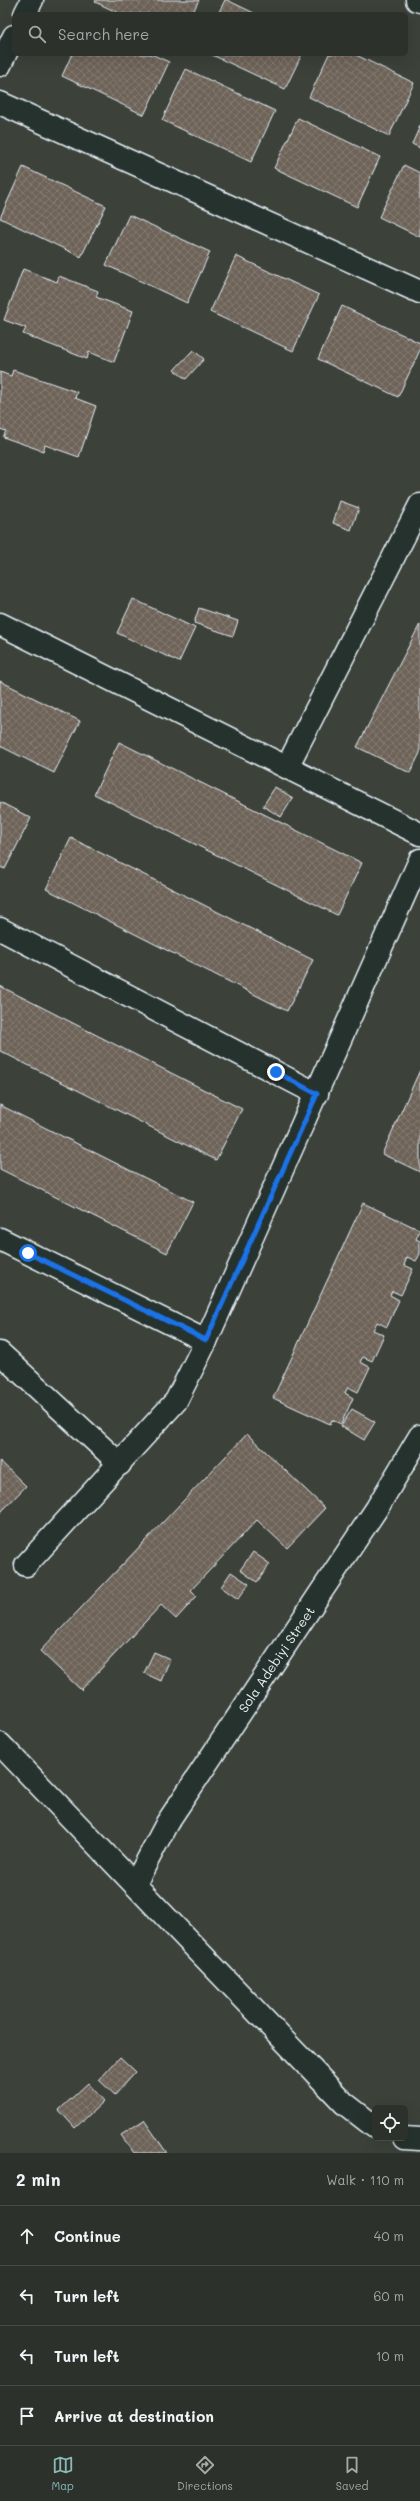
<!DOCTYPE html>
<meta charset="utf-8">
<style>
:root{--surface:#2d312c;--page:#353934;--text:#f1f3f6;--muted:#a7a9a9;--line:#484c48;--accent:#8bbbb9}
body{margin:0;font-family:Mali,sans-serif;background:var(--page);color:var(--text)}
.controls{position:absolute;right:12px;bottom:12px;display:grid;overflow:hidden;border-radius:6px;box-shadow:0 4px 16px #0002}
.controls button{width:36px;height:36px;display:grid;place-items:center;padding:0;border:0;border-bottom:1px solid var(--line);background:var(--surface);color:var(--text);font:20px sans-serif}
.stop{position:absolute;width:12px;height:12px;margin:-9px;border:3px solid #1a73e8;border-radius:50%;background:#fff}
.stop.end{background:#1a73e8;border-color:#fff;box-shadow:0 1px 4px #0008}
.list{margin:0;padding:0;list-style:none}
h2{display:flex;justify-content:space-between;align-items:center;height:52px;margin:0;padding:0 16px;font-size:17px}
h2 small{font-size:13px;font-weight:400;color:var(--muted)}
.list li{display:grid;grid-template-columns:26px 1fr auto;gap:12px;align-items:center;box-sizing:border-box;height:60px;padding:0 16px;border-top:1px solid var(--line)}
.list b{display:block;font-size:15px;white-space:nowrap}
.list em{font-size:13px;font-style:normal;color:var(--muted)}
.icon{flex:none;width:22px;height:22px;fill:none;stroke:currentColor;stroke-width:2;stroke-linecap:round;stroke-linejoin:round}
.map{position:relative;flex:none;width:420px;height:2153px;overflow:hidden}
.search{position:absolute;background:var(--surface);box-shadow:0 4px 16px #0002;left:12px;right:12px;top:12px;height:44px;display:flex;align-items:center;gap:10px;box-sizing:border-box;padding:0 14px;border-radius:6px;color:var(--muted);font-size:15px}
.sheet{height:292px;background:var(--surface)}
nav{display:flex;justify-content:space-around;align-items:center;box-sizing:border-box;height:56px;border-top:1px solid var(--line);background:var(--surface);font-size:11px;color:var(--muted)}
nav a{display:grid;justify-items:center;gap:2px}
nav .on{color:var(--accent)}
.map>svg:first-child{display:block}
.building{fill:url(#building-cross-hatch);stroke:#e8f1f8}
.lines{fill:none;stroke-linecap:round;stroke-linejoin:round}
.minor-casing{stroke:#e8f1f8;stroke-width:25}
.minor{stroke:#26332d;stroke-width:22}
.route{stroke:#1a73e8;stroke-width:5}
.labels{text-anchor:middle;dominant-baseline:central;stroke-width:3.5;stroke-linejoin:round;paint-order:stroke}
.street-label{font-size:13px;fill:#e8f1f8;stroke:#26332d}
</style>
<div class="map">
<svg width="420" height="2153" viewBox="0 0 420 2153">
<defs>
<pattern id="building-cross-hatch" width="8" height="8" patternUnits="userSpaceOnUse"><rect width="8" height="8" fill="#6e6359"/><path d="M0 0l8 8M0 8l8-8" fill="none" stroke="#837a72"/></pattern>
</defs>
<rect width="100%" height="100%" fill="#3c413a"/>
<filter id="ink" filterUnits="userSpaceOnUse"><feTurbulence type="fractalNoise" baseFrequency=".025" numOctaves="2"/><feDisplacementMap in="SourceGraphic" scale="8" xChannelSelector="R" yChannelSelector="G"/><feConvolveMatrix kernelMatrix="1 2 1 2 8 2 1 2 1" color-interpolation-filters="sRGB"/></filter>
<g filter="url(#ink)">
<g class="building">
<path d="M96,0H199L192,14H121L95,2Z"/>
<path d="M225,0H227L256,14H218Z"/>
<path d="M72,54H151L169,62L144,115L62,76Z"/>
<path d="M210,54H302L285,89Z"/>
<path d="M329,54H354L414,83L389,136L309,97Z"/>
<path d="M186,69L275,111L251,162L162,120Z"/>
<path d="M298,118L380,157L357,207L274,168Z"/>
<path d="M420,126V148L412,144Z"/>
<path d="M404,165L420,173V237L379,217Z"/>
<path d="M23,167L106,206L81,257L0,218Z"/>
<path d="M129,215L210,252L187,303L106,265Z"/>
<path d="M236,256L319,295L293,351L210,312Z"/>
<path d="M23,269L57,282L59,276L98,291L96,297L133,311L114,362L89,352L87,359L23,334L26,328L4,320Z"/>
<path d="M342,306L420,343V350L398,397L318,359Z"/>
<path d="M193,350L204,359L186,379L174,370Z"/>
<path d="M13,370L77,392L75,398L96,406L79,457L45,445L43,451L3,437L6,431L0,429V372L11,376Z"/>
<path d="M340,501L359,508L351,530L333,523Z"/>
<path d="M133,599L195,628L179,662L117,633Z"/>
<path d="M199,608L238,621L233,636L194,623Z"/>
<path d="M420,624V753L410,773L357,747Z"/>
<path d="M0,681L80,721L54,773L0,746Z"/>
<path d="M119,742L362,863L337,915L94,794Z"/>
<path d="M275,787L293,798L281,817L263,806Z"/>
<path d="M0,802L31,818L5,869L0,867Z"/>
<path d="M71,838L313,960L287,1011L46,889Z"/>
<path d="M0,986L242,1109L216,1160L0,1051Z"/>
<path d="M420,1070V1172L382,1154Z"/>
<path d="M0,1105L193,1202L167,1253L0,1169Z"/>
<path d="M363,1203L420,1230L416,1239L420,1241V1254L416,1261L407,1257L404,1265L413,1269L401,1295L392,1291L390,1295L399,1300L387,1327L377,1322L373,1330L384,1335L372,1361L363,1357L360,1362L370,1367L358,1392L348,1387L345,1393L353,1398L341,1424L332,1420L330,1424L273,1398Z"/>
<path d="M352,1409L375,1422L364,1440L341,1426Z"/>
<path d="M247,1434L325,1508L287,1548L257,1520L191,1590L197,1596L176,1619L161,1605L81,1690L40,1651Z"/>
<path d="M0,1461L26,1486L0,1513Z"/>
<path d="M253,1552L270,1564L257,1582L240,1570Z"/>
<path d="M231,1572L249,1584L238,1599L221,1587Z"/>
<path d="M154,1652L170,1659L161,1681L144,1673Z"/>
<path d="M120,2057L136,2072L115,2095L99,2080Z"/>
<path d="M88,2083L104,2101L75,2128L59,2110Z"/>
<path d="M144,2120L167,2153H134L121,2135Z"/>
</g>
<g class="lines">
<g class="minor-casing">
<g id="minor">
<path d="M417,0L420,1"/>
<path d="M25,14L32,0"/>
<path d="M0,65L14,36"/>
<path d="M0,103L420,292"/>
<path d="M0,624L420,834"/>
<path d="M287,767L420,505"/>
<path d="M0,929L317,1094"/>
<path d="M0,1239L206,1341"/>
<path d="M0,1353L120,1464"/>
<path d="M26,1565L176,1401L206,1341L420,860"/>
<path d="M0,1744L344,2103L375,2127"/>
<path d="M135,1884L167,1823L377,1508L420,1436"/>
<path d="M404,2138L420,2139"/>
</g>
</g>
<use href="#minor" class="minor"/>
</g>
</g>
<g class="lines" filter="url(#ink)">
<path class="route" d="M28,1253L206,1340L317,1094L276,1072"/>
</g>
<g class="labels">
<g class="street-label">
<text transform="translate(276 1659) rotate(-56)">Sola Adebiyi Street</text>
</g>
</g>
</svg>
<div class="controls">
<button><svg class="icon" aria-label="locate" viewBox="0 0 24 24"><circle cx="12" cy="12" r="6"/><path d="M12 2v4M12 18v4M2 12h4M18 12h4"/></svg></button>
</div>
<div class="stop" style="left:28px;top:1253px"></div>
<div class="stop end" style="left:276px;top:1072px"></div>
<div class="search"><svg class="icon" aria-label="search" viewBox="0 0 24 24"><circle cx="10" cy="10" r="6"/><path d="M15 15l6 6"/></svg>Search here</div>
</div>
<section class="sheet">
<h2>2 min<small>Walk · 110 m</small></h2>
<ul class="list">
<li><svg class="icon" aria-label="ahead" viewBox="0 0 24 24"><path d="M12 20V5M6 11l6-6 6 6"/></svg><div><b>Continue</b></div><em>40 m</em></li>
<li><svg class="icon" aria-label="left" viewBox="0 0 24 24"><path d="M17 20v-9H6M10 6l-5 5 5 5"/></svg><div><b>Turn left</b></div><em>60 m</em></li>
<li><svg class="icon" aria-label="left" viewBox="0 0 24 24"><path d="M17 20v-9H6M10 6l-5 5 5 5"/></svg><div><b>Turn left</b></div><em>10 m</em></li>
<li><svg class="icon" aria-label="arrive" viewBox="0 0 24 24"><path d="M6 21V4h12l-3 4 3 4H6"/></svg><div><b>Arrive at destination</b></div></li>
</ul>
</section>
<nav>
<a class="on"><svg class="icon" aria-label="map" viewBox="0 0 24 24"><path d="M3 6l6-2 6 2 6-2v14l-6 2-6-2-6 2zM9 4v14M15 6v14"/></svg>Map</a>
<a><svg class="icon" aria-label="directions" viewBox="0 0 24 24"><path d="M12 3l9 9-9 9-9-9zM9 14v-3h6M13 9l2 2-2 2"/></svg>Directions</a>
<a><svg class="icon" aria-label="saved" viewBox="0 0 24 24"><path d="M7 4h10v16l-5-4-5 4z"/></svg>Saved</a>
</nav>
